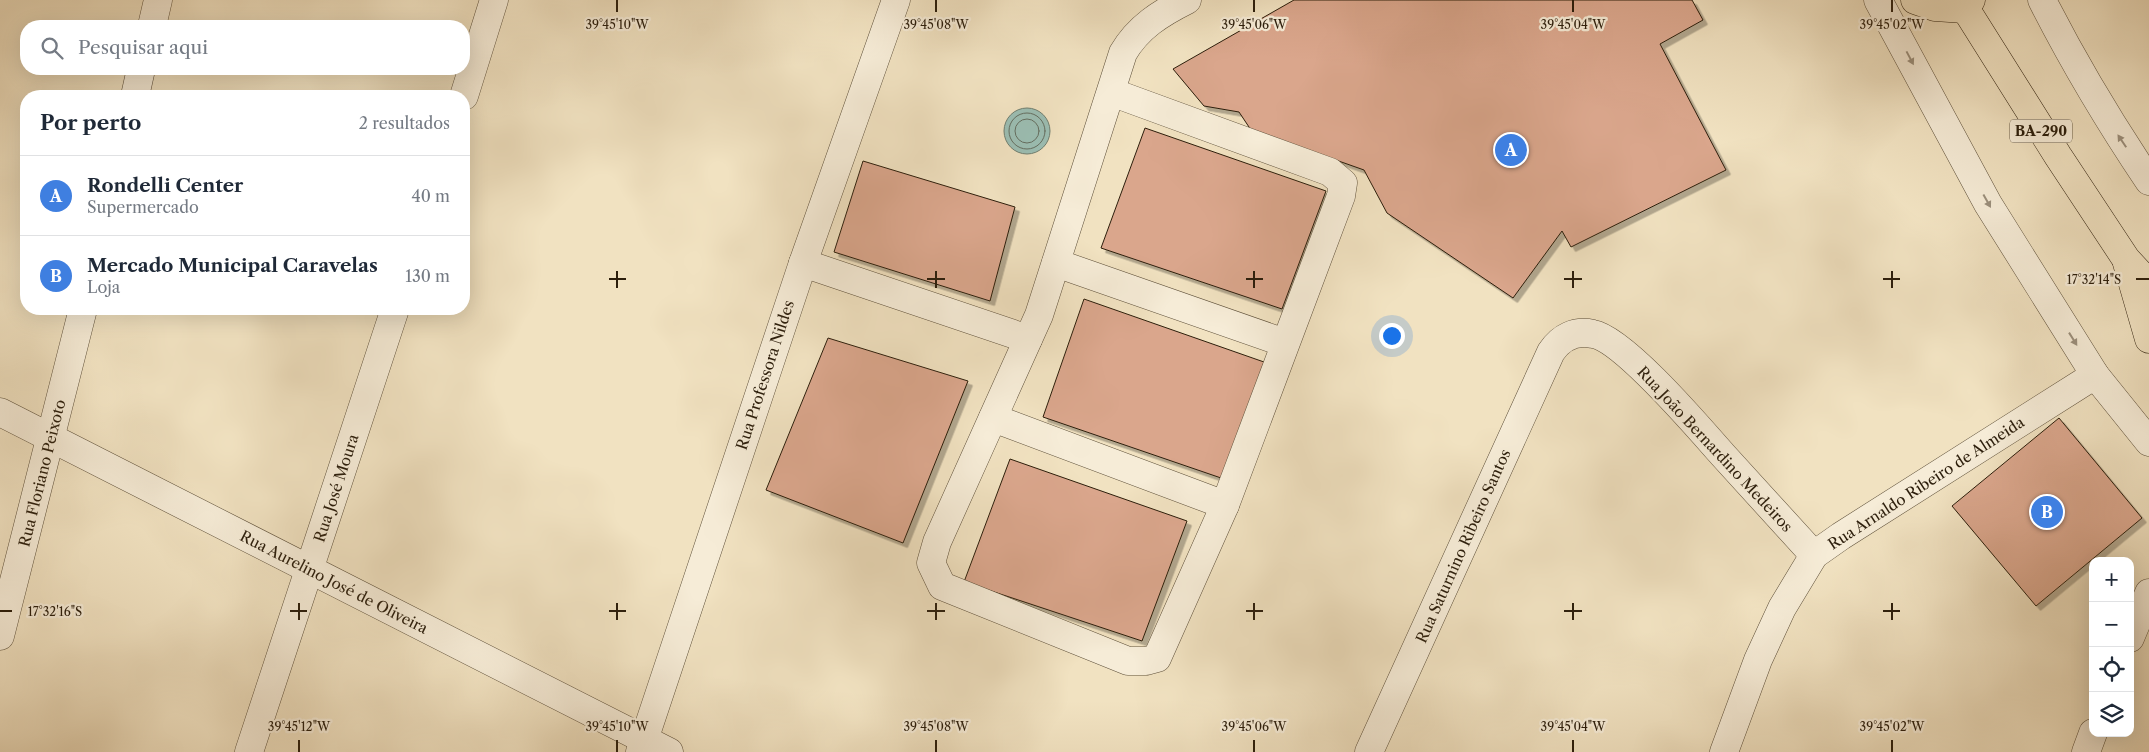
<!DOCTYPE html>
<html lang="pt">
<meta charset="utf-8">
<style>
:root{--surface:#fff;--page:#f6f6f7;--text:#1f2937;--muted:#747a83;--line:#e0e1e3;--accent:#8f2418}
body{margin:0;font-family:"Libre Caslon Text",serif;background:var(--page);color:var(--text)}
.controls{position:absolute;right:15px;bottom:15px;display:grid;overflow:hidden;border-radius:10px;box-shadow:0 5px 20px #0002}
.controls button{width:45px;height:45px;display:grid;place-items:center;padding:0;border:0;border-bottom:1px solid var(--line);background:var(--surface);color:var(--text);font:25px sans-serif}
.you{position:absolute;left:1391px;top:335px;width:18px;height:18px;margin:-12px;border:4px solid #fff;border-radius:50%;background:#1a73e8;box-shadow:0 0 0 8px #1a73e833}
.badge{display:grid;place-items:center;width:32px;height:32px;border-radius:50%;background:var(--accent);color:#fff;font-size:16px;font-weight:700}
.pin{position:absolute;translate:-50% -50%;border:2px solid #fff;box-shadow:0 1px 5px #0006}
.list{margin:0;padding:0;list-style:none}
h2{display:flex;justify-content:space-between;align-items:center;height:65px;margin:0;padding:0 20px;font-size:21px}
h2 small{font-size:16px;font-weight:400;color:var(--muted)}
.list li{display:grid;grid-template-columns:32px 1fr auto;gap:15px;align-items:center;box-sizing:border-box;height:80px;padding:0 20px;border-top:1px solid var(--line)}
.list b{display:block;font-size:19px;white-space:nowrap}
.list p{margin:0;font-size:16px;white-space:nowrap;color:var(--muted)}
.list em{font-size:16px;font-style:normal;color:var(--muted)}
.icon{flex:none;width:28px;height:28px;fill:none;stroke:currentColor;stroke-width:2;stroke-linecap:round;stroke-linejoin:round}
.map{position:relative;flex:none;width:2149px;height:752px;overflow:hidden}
.search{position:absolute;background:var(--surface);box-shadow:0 5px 20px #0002;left:20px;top:20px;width:450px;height:55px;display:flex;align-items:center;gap:12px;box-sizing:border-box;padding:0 18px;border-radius:20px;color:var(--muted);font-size:19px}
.panel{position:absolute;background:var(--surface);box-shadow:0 5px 20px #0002;left:20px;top:90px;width:450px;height:225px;border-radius:20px}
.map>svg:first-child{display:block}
.water{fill:#9bbeb3;stroke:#6f7e70}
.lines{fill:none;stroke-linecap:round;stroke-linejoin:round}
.shore{stroke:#646e60;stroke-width:1}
.building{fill:#daa68c;stroke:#2c1e0c;filter:url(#shadow)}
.minor-casing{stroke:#5d4f39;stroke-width:29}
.major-casing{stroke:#2c1e0c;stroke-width:29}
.minor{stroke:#f6ecd7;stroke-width:28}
.major{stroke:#f1e2c1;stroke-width:28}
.oneway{fill:#9b8f7c}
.ticks{fill:none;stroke:#2c1e0c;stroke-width:2}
.labels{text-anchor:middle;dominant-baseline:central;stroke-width:4.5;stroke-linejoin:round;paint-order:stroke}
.shield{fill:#f6ecd7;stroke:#695c49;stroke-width:1}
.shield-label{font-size:14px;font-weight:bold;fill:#2c1e0c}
.street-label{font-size:15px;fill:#2c1e0c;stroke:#f6ecd7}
.ticks-label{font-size:12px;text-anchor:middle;fill:#2c1e0c;stroke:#f6ecd7;stroke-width:4.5;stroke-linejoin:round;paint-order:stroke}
</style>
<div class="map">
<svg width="2149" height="752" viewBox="0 0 2149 752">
<defs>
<filter id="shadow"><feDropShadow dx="4.5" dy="4.5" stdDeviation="0" flood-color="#0004"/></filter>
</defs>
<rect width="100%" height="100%" fill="#f1e2c1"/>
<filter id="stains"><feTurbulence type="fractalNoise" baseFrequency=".004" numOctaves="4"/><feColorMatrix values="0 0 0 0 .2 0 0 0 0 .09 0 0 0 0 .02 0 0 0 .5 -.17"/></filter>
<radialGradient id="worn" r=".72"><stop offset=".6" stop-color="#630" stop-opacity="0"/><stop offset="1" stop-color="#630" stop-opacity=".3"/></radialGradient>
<circle class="water" cx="1027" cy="131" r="23"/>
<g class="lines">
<g class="shore">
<circle cx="1027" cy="131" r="18"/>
<circle cx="1027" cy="131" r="12"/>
</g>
</g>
<g class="building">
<path d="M1294,0H1692L1703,20L1660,44L1726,170L1571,247L1562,231L1513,298L1387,213L1364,170L1251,130L1239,112L1204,106L1173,69Z"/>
<path d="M1145,128L1326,191L1282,309L1101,248Z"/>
<path d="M863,161L1015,207L990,301L834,252Z"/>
<path d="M1084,299L1264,362L1224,479L1043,417Z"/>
<path d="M828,338L968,381L903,543L766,490Z"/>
<path d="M2059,418L2142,518L2036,606L1952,506Z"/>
<path d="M1010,459L1187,521L1142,641L964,582Z"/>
</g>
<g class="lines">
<g class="minor-casing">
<g id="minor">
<path d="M1878,0L1988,204L2095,375L2149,442"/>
<path d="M2042,0C2074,63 2110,123 2149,181"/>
<path d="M152,26L158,0"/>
<path d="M1111,92L1330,172L1343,183L1341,196L1225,505L1157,658L1146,661H1128L942,586L931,563L937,542L1039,315L1123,53C1138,27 1161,13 1187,0"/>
<path d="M135,96L141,69"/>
<path d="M464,96L494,0"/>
<path d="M803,263L1028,339"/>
<path d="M1056,263L1285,343"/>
<path d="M0,412L669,752"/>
<path d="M993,418L1225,505"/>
<path d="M0,636L83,309"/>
<path d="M2130,638L2149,593"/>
<path d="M249,752L395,309"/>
<path d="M640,752L803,263L896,0"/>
<path d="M1369,752L1551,352C1561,337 1575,330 1593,334C1623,339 1699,428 1722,454C1753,488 1784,522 1814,555"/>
<path d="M1724,752L1758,660L1782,608L1814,555L1841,536L2095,375"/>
<path d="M2086,752L2093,733"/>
</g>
</g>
<g class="major-casing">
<g id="major">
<path d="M1915,0L1935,7L1965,9L1971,0"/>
<path d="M1960,0L2058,156L2126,259L2149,284"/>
<path d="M2127,263L2149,339"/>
</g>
</g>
<use href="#minor" class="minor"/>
<use href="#major" class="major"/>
</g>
<defs><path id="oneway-solid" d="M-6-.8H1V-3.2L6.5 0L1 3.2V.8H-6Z" transform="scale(1.25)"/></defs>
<g class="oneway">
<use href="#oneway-solid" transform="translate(1910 58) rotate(62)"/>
<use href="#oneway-solid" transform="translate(2122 141) rotate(-124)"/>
<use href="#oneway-solid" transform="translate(1987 201) rotate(61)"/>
<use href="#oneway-solid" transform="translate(2073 339) rotate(58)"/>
</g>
<path class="ticks" d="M617,0V12M936,0V12M1254,0V12M1573,0V12M1892,0V12M617,271V288M936,271V288M1254,271V288M1573,271V288M1892,271V288M609,279H626M927,279H945M1246,279H1263M1564,279H1582M1883,279H1900M2136,279H2149M299,603V620M617,603V620M936,603V620M1254,603V620M1573,603V620M1892,603V620M0,611H12M290,611H307M609,611H626M927,611H945M1246,611H1263M1564,611H1582M1883,611H1900M299,740V752M617,740V752M936,740V752M1254,740V752M1573,740V752M1892,740V752"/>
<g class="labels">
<rect class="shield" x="2010" y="119.5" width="62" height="23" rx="4"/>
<g class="shield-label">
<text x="2041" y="131">BA-290</text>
</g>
<g class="street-label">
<text transform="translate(765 375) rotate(-72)">Rua Professora Nildes</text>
<text transform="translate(1715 449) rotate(47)">Rua João Bernardino Medeiros</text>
<text transform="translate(42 473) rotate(-76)">Rua Floriano Peixoto</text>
<text transform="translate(1926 483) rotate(-33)">Rua Arnaldo Ribeiro de Almeida</text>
<text transform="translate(336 488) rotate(-72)">Rua José Moura</text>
<text transform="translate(1463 546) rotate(-66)">Rua Saturnino Ribeiro Santos</text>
<text transform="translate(334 582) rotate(27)">Rua Aurelino José de Oliveira</text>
</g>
</g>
<g class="ticks-label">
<text x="617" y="29">39°45'10"W</text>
<text x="936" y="29">39°45'08"W</text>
<text x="1254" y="29">39°45'06"W</text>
<text x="1573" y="29">39°45'04"W</text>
<text x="1892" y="29">39°45'02"W</text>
<text x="2094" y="284">17°32'14"S</text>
<text x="55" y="616">17°32'16"S</text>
<text x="299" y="731">39°45'12"W</text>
<text x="617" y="731">39°45'10"W</text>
<text x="936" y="731">39°45'08"W</text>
<text x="1254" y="731">39°45'06"W</text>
<text x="1573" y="731">39°45'04"W</text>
<text x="1892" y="731">39°45'02"W</text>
</g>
<rect width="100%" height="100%" filter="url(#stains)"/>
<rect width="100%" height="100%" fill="url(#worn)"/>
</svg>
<div class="controls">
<button>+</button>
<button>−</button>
<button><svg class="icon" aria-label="locate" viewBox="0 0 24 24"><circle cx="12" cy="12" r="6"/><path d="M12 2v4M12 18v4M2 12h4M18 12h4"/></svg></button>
<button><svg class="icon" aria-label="layers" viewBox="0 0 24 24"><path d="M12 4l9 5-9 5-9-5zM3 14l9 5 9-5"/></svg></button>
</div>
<div class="you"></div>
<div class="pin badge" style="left:1511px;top:150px;background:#3f7fe0">A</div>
<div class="pin badge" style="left:2047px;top:512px;background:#3f7fe0">B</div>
<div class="search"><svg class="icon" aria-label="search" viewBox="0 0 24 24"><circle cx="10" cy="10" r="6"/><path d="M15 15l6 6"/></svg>Pesquisar aqui</div>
<section class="panel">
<h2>Por perto<small>2 resultados</small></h2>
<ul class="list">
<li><span class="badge" style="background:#3f7fe0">A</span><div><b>Rondelli Center</b><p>Supermercado</p></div><em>40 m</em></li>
<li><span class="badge" style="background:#3f7fe0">B</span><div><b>Mercado Municipal Caravelas</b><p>Loja</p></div><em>130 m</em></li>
</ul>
</section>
</div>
